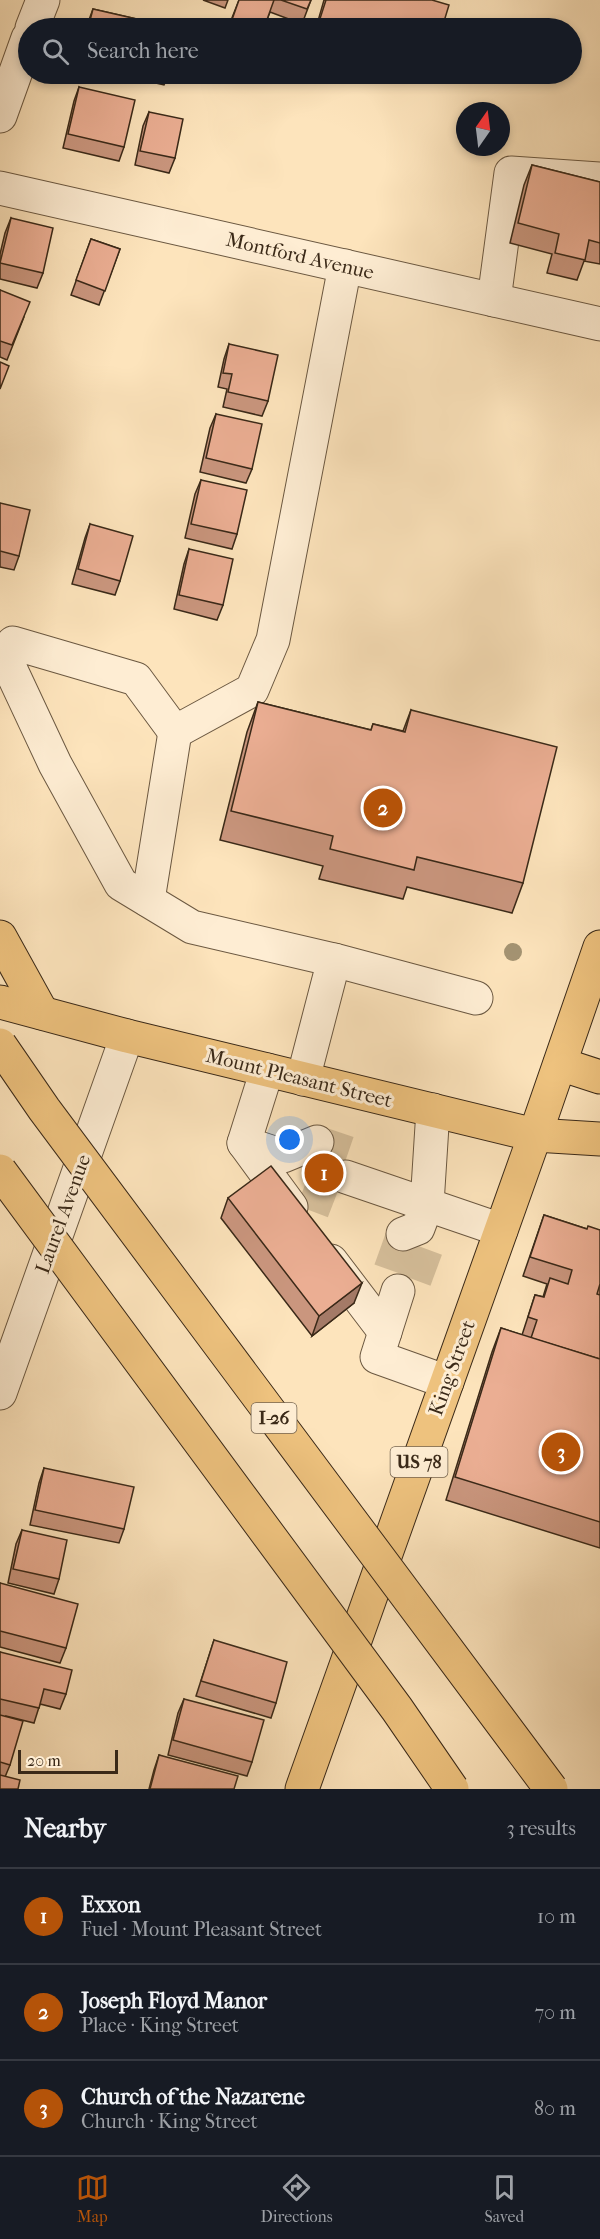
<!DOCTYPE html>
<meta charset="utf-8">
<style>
:root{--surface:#171b24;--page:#242831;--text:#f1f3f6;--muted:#9ea1a6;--line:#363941;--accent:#b45309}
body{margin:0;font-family:"IM FELL French Canon",serif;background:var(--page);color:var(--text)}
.compass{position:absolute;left:456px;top:102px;width:54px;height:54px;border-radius:50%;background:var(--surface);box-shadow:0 3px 9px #0003;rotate:14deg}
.scale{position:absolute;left:18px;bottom:15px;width:100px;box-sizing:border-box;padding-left:6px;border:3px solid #3a2918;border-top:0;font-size:16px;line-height:21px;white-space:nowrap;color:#3a2918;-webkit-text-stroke:4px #feedd3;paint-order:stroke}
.you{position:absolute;left:290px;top:1140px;width:21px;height:21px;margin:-15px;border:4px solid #fff;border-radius:50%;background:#1a73e8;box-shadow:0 0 0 9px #1a73e833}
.badge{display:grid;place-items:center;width:39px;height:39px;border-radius:50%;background:var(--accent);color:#fff;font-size:20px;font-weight:700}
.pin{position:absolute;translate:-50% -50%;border:3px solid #fff;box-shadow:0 2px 6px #0006}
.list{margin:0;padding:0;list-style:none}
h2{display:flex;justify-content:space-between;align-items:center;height:78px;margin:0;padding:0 24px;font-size:26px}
h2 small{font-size:20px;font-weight:400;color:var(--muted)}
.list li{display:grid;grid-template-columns:39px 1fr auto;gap:18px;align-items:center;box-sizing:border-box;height:96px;padding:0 24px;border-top:2px solid var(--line)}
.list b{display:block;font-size:22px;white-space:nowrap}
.list p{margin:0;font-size:20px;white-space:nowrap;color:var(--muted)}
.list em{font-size:20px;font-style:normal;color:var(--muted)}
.icon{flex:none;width:33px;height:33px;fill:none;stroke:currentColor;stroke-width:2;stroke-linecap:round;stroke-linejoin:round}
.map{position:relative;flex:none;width:600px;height:1789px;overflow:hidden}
.search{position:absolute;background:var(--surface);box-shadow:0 3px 9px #0003;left:18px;right:18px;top:18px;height:66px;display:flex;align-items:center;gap:15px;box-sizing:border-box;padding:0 21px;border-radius:33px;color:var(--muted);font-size:22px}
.sheet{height:366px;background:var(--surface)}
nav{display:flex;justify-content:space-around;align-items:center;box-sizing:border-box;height:84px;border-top:2px solid var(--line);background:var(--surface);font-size:16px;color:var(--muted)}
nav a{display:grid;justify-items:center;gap:3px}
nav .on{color:var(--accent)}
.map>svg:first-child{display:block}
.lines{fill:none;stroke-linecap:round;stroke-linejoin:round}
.minor-tunnel{stroke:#d6bf9b;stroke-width:33;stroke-dasharray:33 16;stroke-linecap:butt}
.minor-casing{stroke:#6b5841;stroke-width:35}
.major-casing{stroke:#3a2918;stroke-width:35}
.highway-casing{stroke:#3a2918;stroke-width:35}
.minor{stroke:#feedd3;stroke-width:33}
.major{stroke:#eec27e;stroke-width:33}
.highway{stroke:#eec27e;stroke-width:33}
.highway-bridge-casing{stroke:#3a2918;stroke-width:35;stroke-linecap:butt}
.highway-bridge{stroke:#eec27e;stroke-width:33}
.tree{fill:#a49372}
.wall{fill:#ca967e;stroke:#3a2918;stroke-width:1.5}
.shaded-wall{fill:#a47a67;stroke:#3a2918;stroke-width:1.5}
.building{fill:#ebae93;stroke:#3a2918;stroke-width:1.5}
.labels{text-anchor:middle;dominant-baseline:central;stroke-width:6;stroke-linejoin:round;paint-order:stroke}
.shield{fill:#feedd3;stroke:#756450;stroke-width:1.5}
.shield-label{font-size:18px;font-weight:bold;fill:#3a2918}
.street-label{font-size:20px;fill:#3a2918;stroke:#feedd3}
</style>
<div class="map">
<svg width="600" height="1789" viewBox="0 0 600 1789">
<rect width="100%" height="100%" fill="#fde4bc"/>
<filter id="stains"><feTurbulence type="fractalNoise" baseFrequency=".00333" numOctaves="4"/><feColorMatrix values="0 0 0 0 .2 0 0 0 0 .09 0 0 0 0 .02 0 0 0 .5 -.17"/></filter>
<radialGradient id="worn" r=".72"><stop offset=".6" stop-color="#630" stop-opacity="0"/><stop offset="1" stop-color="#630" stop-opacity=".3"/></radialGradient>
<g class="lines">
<g class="minor-tunnel">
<path d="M317,1142L352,1154"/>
<path d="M308,1164L346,1177"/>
<path d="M303,1190L334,1202"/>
<path d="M390,1270L403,1234"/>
<path d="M415,1280L428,1245"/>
</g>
<g class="minor-casing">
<g id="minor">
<path d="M32,28L43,0"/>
<path d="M0,116L28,38"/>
<path d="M0,188L600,324"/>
<path d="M494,300L511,173L600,179"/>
<path d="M148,900L175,732"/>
<path d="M334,960L476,998"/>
<path d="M267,1070L244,1143L283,1156L317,1142"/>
<path d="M303,1079L334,960L192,927L121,884L55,764L3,653L13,643L136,679L175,732L252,690L273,640L345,266"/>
<path d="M244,1143L291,1207"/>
<path d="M346,1177L501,1230"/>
<path d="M403,1234L418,1228L427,1204L433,1110"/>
<path d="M331,1261L385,1332"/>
<path d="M398,1291L377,1357L447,1382"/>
<path d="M0,1393L127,1036"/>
</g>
</g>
<g class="major-casing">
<g id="major">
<path d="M0,1002L127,1036L535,1135L600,1139"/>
<path d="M560,1064L600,1077"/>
<path d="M302,1789L535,1135L600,947"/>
</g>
</g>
<g class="highway-casing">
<path id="highway" d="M0,937L42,1013"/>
</g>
<use href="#minor" class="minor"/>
<use href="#major" class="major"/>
<use href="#highway" class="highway"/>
<g class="highway-bridge-casing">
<g id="highway-bridge">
<path d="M0,1045L44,1109L551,1789"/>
<path d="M0,1171L397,1709L452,1789"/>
</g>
</g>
<use href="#highway-bridge" class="highway-bridge"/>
</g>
<circle class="tree" cx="513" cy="952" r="9"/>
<g class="wall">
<path d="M203,0H228L225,8Z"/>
<path d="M239,0H311L302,24L270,12L264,28H228Z"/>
<path d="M324,0H432L442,28H316Z"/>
<path d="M93,9L176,28H86Z"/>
<path d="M116,74H169L164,85Z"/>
<path d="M79,87L124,147L119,161L63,148L74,101Z"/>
<path d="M149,112L175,158L169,173L135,165L143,126Z"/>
<path d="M532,165L600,182V264L584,261L577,280L547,273L552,254L510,243L524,185Z"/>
<path d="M11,218L43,273L37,288L0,279V254L5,233Z"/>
<path d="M91,239L120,249L99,305L71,295Z"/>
<path d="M0,290L24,317L7,360L0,357Z"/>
<path d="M229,344L268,401L262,416L223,407L227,389L218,387L224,359Z"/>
<path d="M216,414L252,469L246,483L200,472L210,428Z"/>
<path d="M201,480L237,534L232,549L185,538L195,494Z"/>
<path d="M0,503L19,556L14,570L0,567Z"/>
<path d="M90,524L120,581L115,595L72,584L85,538Z"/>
<path d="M189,549L223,605L217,620L174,609L184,564Z"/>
<path d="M258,702L371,730L373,724L403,731L411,710L523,883L512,913L407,887L403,899L319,879L323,866L220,840L247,732Z"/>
<path d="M228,1198L354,1303L312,1336L221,1218Z"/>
<path d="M544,1215L587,1229L600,1230V1548L446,1500L492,1352L501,1328L522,1335L535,1295L543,1297L547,1284L523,1276Z"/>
<path d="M44,1468L124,1529L119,1543L30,1525L39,1483Z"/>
<path d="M22,1530L59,1579L54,1594L8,1583L16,1544Z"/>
<path d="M0,1583L66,1648L60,1663L0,1647Z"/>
<path d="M214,1640L276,1703L271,1718L196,1696Z"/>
<path d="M0,1652L66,1694L60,1709L40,1704L34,1723L6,1716L10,1765L0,1789Z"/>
<path d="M184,1699L252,1762L247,1776L168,1755L178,1713Z"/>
<path d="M159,1755L234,1789H149L154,1770Z"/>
</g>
<path class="shaded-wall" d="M362,1283L354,1303L312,1336L319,1316Z"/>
<g class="building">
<path d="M239,0H274L264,28H229Z"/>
<path d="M281,0H311L307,9Z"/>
<path d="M326,0H432L449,5L442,28H317Z"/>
<path d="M93,9L176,28H88Z"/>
<path d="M79,87L135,100L124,147L68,134Z"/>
<path d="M149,112L183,119L175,158L140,151Z"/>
<path d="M532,165L600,182V243L589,240L585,260L555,253L559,234L518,223Z"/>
<path d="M11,218L53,228L43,273L0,263Z"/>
<path d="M91,239L120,249L105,291L76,280Z"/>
<path d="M0,290L30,302L12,345L0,341Z"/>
<path d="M229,344L278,355L268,401L228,392L232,374L223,373Z"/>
<path d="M0,362L9,366L0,389Z"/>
<path d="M216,414L262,424L252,469L206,458Z"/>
<path d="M201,480L247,490L237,534L191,524Z"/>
<path d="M0,503L30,510L19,556L0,551Z"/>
<path d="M90,524L133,536L120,581L78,569Z"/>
<path d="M189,549L233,559L223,605L179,595Z"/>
<path d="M258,702L371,730L373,724L405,732L411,710L557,747L523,883L417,857L414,870L330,849L333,836L231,811Z"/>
<path d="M271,1166L362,1283L319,1316L228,1198Z"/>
<path d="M544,1215L587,1229L588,1226L600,1230V1284L597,1294L600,1295V1359L531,1338L537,1320L528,1317L535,1295L544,1297L550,1278L568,1284L572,1270L530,1257Z"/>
<path d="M501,1328L600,1359V1522L455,1477Z"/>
<path d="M44,1468L134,1487L124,1529L35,1510Z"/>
<path d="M22,1530L67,1540L59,1579L13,1569Z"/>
<path d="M0,1583L78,1604L66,1648L0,1631Z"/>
<path d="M214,1640L287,1662L276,1703L201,1681Z"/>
<path d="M0,1652L72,1670L66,1694L44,1689L39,1708L0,1699Z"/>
<path d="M184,1699L264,1720L252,1762L173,1740Z"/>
<path d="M0,1715L23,1721L10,1765L0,1762Z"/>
<path d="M159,1755L238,1776L234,1789H150Z"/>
<path d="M0,1775L20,1780L18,1789H0Z"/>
</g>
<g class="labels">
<g class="shield">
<rect x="251.5" y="1403" width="45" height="30" rx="4.5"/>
<rect x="390.5" y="1447" width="57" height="30" rx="4.5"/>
</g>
<g class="shield-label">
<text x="274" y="1418">I-26</text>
<text x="419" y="1462">US 78</text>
</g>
<g class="street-label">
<text transform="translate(300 256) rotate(13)">Montford Avenue</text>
<text transform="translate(299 1078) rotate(14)">Mount Pleasant Street</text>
<text transform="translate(63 1214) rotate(-70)">Laurel Avenue</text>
<text transform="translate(452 1368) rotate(-70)">King Street</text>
</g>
</g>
<rect width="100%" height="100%" filter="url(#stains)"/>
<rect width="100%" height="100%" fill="url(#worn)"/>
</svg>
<svg class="compass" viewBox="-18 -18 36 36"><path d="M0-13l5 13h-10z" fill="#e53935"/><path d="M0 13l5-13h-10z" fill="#9ea1a6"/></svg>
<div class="scale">20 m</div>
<div class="you"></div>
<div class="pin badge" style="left:324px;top:1173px">1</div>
<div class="pin badge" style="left:383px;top:808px">2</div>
<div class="pin badge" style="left:561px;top:1452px">3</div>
<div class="search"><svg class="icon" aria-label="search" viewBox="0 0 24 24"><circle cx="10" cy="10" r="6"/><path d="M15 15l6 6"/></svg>Search here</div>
</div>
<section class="sheet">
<h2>Nearby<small>3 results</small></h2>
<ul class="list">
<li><span class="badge">1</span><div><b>Exxon</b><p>Fuel · Mount Pleasant Street</p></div><em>10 m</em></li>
<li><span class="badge">2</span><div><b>Joseph Floyd Manor</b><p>Place · King Street</p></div><em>70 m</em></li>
<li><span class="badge">3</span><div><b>Church of the Nazarene</b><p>Church · King Street</p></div><em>80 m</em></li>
</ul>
</section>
<nav>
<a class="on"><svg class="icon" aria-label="map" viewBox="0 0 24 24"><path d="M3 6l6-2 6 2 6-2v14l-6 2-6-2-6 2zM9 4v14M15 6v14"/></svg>Map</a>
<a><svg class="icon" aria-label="directions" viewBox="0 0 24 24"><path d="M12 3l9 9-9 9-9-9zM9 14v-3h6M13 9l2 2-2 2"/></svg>Directions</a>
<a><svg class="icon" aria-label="saved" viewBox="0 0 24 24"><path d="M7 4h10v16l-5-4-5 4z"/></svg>Saved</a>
</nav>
